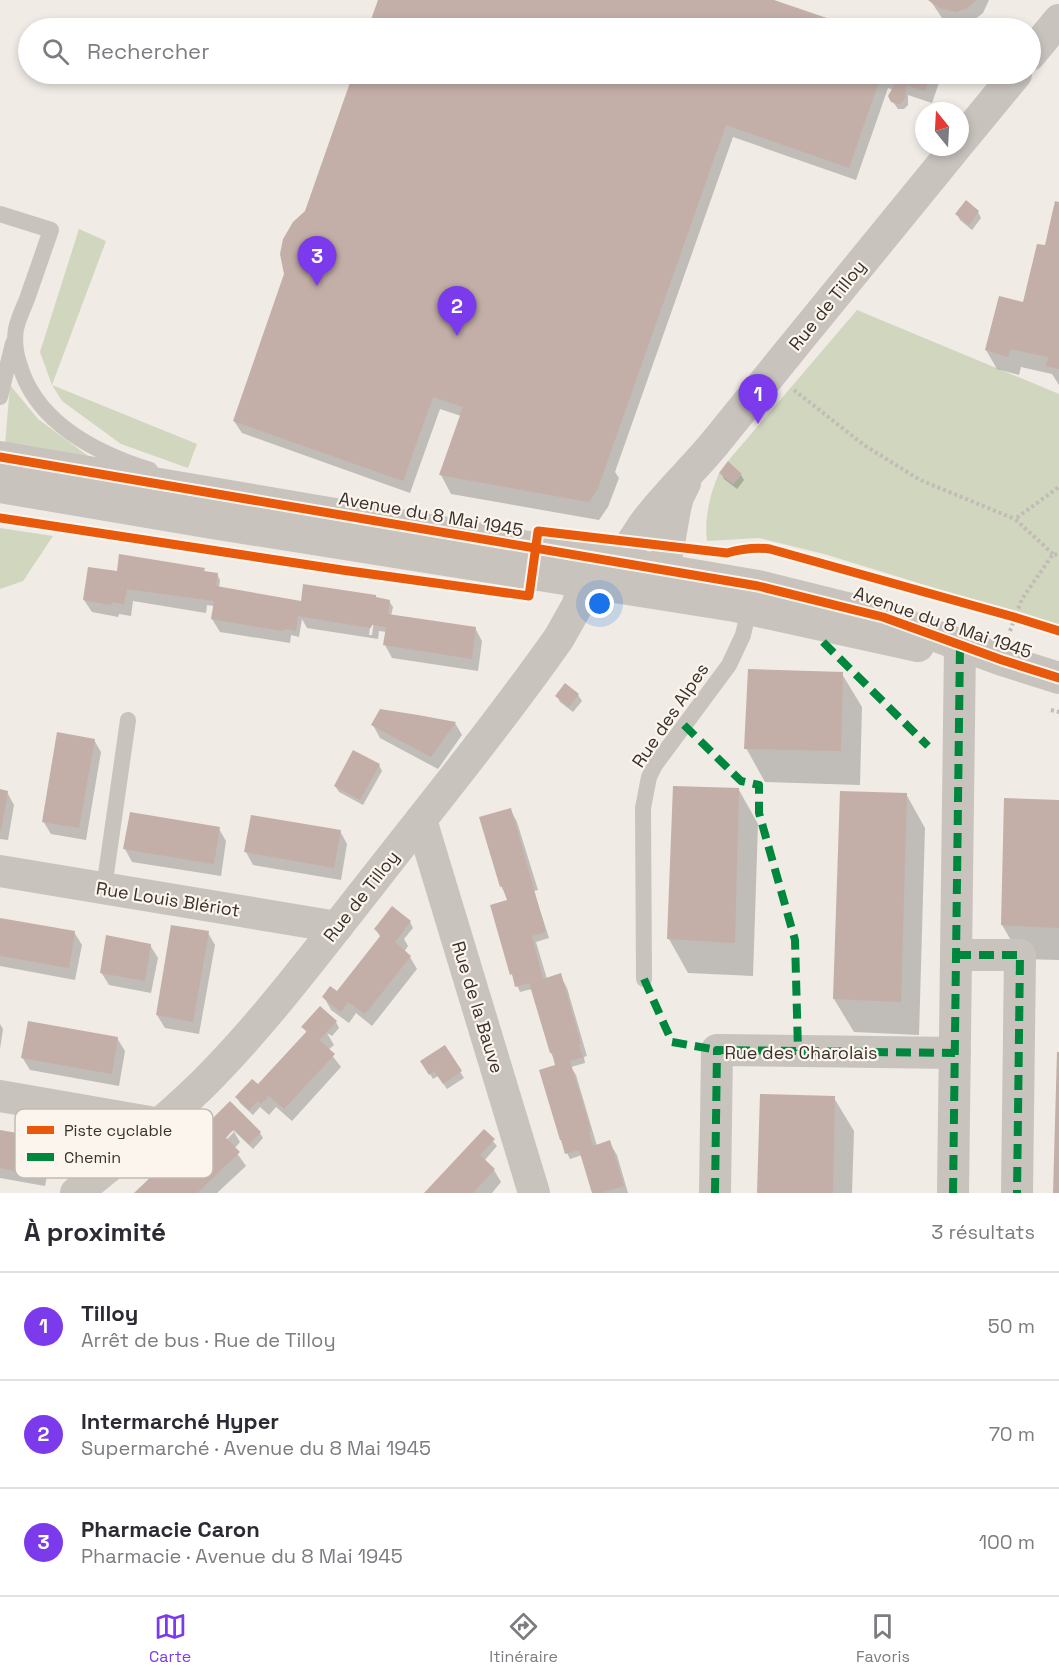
<!DOCTYPE html>
<html lang="fr">
<meta charset="utf-8">
<style>
:root{--surface:#fff;--page:#f2f2f3;--text:#2b2b33;--muted:#7c7c81;--line:#e1e1e2;--accent:#7c3aed}
body{margin:0;font-family:"Space Grotesk",sans-serif;background:var(--page);color:var(--text)}
.compass{position:absolute;left:915px;top:102px;width:54px;height:54px;border-radius:50%;background:var(--surface);box-shadow:0 3px 9px #0003;rotate:342deg}
.you{position:absolute;left:600px;top:604px;width:21px;height:21px;margin:-15px;border:4px solid #fff;border-radius:50%;background:#1a73e8;box-shadow:0 0 0 9px #1a73e833}
.badge{display:grid;place-items:center;width:39px;height:39px;border-radius:50%;background:var(--accent);color:#fff;font-size:20px;font-weight:700}
.pin{position:absolute;translate:-50% -50px;filter:drop-shadow(0 2px 3px #0008)}
.pin::after{content:'';position:absolute;top:32px;width:21px;height:18px;background:inherit;clip-path:polygon(0 0,100% 0,50% 100%)}
.list{margin:0;padding:0;list-style:none}
h2{display:flex;justify-content:space-between;align-items:center;height:78px;margin:0;padding:0 24px;font-size:26px}
h2 small{font-size:20px;font-weight:400;color:var(--muted)}
.list li{display:grid;grid-template-columns:39px 1fr auto;gap:18px;align-items:center;box-sizing:border-box;height:108px;padding:0 24px;border-top:2px solid var(--line)}
.list b{display:block;font-size:22px;white-space:nowrap}
.list p{margin:0;font-size:20px;white-space:nowrap;color:var(--muted)}
.list em{font-size:20px;font-style:normal;color:var(--muted)}
.icon{flex:none;width:33px;height:33px;fill:none;stroke:currentColor;stroke-width:2;stroke-linecap:round;stroke-linejoin:round}
.map{position:relative;flex:none;width:1059px;height:1193px;overflow:hidden}
.search{position:absolute;background:var(--surface);box-shadow:0 3px 9px #0003;left:18px;right:18px;top:18px;height:66px;display:flex;align-items:center;gap:15px;box-sizing:border-box;padding:0 21px;border-radius:33px;color:var(--muted);font-size:22px}
.sheet{height:402px;background:var(--surface)}
nav{display:flex;justify-content:space-around;align-items:center;box-sizing:border-box;height:84px;border-top:2px solid var(--line);background:var(--surface);font-size:16px;color:var(--muted)}
nav a{display:grid;justify-items:center;gap:3px}
nav .on{color:var(--accent)}
.map>svg:first-child{display:block}
.green{fill:#d1d6bf}
.shadow{fill:#0003;fill-rule:evenodd}
.building{fill:#c3afa7}
.lines{fill:none;stroke-linecap:round;stroke-linejoin:round}
.path{stroke:#c2bbb6;stroke-width:4;stroke-dasharray:3 3;stroke-linecap:butt}
.lane{stroke:#c9c3be;stroke-width:16}
.street{stroke:#c9c3be;stroke-width:32}
.quiet{stroke:#00873e;stroke-width:8;stroke-dasharray:15 8;stroke-linecap:butt}
.cycleway-casing{stroke:#fbf5ee;stroke-width:13}
.cycleway{stroke:#e8590c;stroke-width:9}
.labels{text-anchor:middle;dominant-baseline:central;stroke-width:4.5;stroke-linejoin:round;paint-order:stroke}
.street-label{font-size:18px;fill:#3b302b;stroke:#fbf5ee}
.key{fill:#fbf5ee;stroke:#c1bab4;stroke-width:1.5}
.key-label{font-size:16px;fill:#3b302b}
</style>
<div class="map">
<svg width="1059" height="1193" viewBox="0 0 1059 1193">
<rect width="100%" height="100%" fill="#f0ebe5"/>
<g class="green">
<path d="M79,229L106,241L52,385L197,444L188,468L121,444L62,401L52,385L40,352Z"/>
<path d="M857,310L1059,394V626L824,554L759,538L707,541C704,518 710,494 719,473L733,484L742,474L728,461Z"/>
<path d="M10,385L38,419L95,461L5,445Z"/>
<path d="M0,528L53,536L23,581L0,589Z"/>
</g>
<g class="shadow">
<path d="M380,0H769L852,28H370Z"/>
<path d="M930,0H989L983,13L974,20L964,24L953,23L942,18Z"/>
<path d="M354,74H942L932,103L908,95V105L904,109H898L891,99L894,90L888,88L856,180L733,137L615,472L619,478L608,507L599,520L451,494L441,475L461,416L440,409L410,493L242,433L234,421Z"/>
<path d="M1059,203V385L1052,374L1021,367L1019,375L997,369L986,350L1025,304L1045,250Z"/>
<path d="M978,212L981,218L972,230L960,220L957,214Z"/>
<path d="M721,473L741,475L744,480L737,489L724,479Z"/>
<path d="M204,570L205,573L217,574L220,580L219,588L302,603L377,599L389,601L393,607L391,616L475,628L482,641L478,671L392,658L385,645L387,632L379,631L378,639L307,628L302,619L299,637L291,635L290,643L220,632L212,619L214,606L207,605L206,613L133,601L131,616L119,614L118,617L92,612L84,600L118,573ZM373,606H376L372,635H369Z"/>
<path d="M842,674L862,707L860,785L765,782L746,748Z"/>
<path d="M578,695L582,701L573,712L560,702L557,696Z"/>
<path d="M455,723L462,735L438,769L380,738L373,725Z"/>
<path d="M94,740L101,752L86,840L51,834L43,821Z"/>
<path d="M379,765L382,771L363,805L339,792L335,786Z"/>
<path d="M739,790L758,824L753,976L688,973L669,939Z"/>
<path d="M0,791L7,792L14,805L8,840L0,839Z"/>
<path d="M906,794L925,828L919,1035L854,1032L834,999Z"/>
<path d="M1059,801V960L1022,959L1002,925Z"/>
<path d="M510,809L517,822L538,890L534,891L549,938L536,942L547,979L560,975L567,988L587,1056L584,1057L585,1063L571,1067L576,1075L597,1146L609,1142L617,1155L628,1193H593L582,1155L570,1159L567,1153L558,1066L551,1053L532,989L520,992L512,974L509,901L501,886L481,818Z"/>
<path d="M219,829L226,841L221,876L132,862L125,849Z"/>
<path d="M340,831L347,844L341,880L253,865L246,852Z"/>
<path d="M0,920L74,932L82,945L75,980L0,966Z"/>
<path d="M410,922L413,928L404,939L408,946L404,952L410,957L417,969L372,1026L356,1013L349,1023L331,1010L324,997L338,993L381,938L376,930Z"/>
<path d="M208,933L215,945L199,1034L165,1028L157,1015Z"/>
<path d="M150,945L158,958L151,993L109,985L101,972Z"/>
<path d="M320,1008L336,1022L339,1028L332,1036L327,1033L334,1045L328,1050L341,1067L292,1121L276,1107L269,1115L260,1107L253,1115L240,1103L237,1097L258,1086L307,1033L303,1027Z"/>
<path d="M0,1024L3,1029L0,1049Z"/>
<path d="M117,1038L125,1051L119,1086L30,1070L22,1057Z"/>
<path d="M445,1047L464,1078L447,1089L438,1076L433,1079L422,1061Z"/>
<path d="M834,1098L854,1131L852,1193H758Z"/>
<path d="M210,1123L260,1133L263,1138L253,1149L233,1130L240,1142L234,1149L246,1166L217,1193H170L162,1180L214,1130ZM231,1130L234,1132L222,1144L220,1142Z"/>
<path d="M0,1131L45,1139L52,1152L45,1186L0,1178Z"/>
<path d="M484,1131L497,1146L484,1161L494,1170L501,1182L492,1193H426Z"/>
</g>
<g class="building">
<path d="M378,0H774L856,28H368Z"/>
<path d="M928,0H976L967,8L956,12L939,8Z"/>
<path d="M353,74H931L925,91L906,85L905,98L900,104H897L891,102L888,96L896,82L881,76L849,168L726,125L598,488L589,502L439,475L463,407L433,397L403,481L233,421L284,274L280,254L283,239L293,222L305,211Z"/>
<path d="M966,200L979,211L969,225L955,214Z"/>
<path d="M1055,201L1059,202V369L1046,366L1048,357L1010,349L1008,357L985,350L999,296L1023,302L1037,244L1045,245Z"/>
<path d="M728,461L742,474L733,484L719,473Z"/>
<path d="M119,554L205,568L204,571L218,573L216,586L301,601L303,584L376,595V597L390,600L388,614L476,627L472,659L383,645L386,627L372,625L371,628L298,616L296,631L284,629L283,631L211,619L214,601L127,589L124,604L112,602L111,605L83,600L88,567L117,571Z"/>
<path d="M748,669L843,672L841,751L744,749Z"/>
<path d="M565,683L579,694L569,707L555,696Z"/>
<path d="M380,709L418,715L456,722L431,757L371,725Z"/>
<path d="M57,732L95,739L79,828L42,822Z"/>
<path d="M353,750L380,764L360,800L334,786Z"/>
<path d="M673,786L739,788L735,943L667,939Z"/>
<path d="M0,789L8,791L1,830H0Z"/>
<path d="M840,791L907,793L901,1002L833,999Z"/>
<path d="M1004,798L1059,800V928L1001,925Z"/>
<path d="M511,808L546,932L532,936L543,979L561,973L581,1044H579L583,1057L570,1061L591,1131L589,1132L593,1146L610,1140L624,1186L600,1193H592L579,1150L565,1154L561,1140H560L539,1070L555,1065L552,1053H550L529,983L515,987L512,974L510,975L490,905L507,900L502,886L500,887L479,817Z"/>
<path d="M130,812L220,827L214,864L123,849Z"/>
<path d="M251,815L341,830L334,868L244,852Z"/>
<path d="M392,906L411,921L395,942L411,956L365,1014L348,1002L341,1012L322,997L330,986L337,991L381,935L374,929Z"/>
<path d="M0,918L75,931L69,968L0,956Z"/>
<path d="M171,925L209,931L193,1022L156,1015Z"/>
<path d="M106,935L151,944L145,981L100,973Z"/>
<path d="M320,1006L337,1021L319,1040L335,1054L284,1109L269,1096L261,1104L258,1101L249,1110L235,1097L252,1079L258,1084L307,1031L301,1027Z"/>
<path d="M28,1021L118,1037L112,1074L21,1058Z"/>
<path d="M445,1045L462,1071L443,1084L434,1071L429,1075L420,1061Z"/>
<path d="M1057,1052H1059V1193H1053Z"/>
<path d="M760,1094L835,1096L833,1193H757Z"/>
<path d="M230,1101L261,1132L249,1144L234,1129L226,1138L240,1152L197,1193H134L156,1172L162,1178L214,1128L208,1123Z"/>
<path d="M484,1129L495,1139L480,1155L495,1169L473,1193H424Z"/>
<path d="M0,1130L46,1138L39,1175L0,1168Z"/>
</g>
<g class="lines">
<g class="path">
<path d="M794,390L864,445L920,480L1015,519"/>
<path d="M1053,554L1015,519L1059,487"/>
<path d="M1010,631L1022,599L1053,554L1059,555"/>
<path d="M1051,710L1059,712"/>
</g>
<g class="lane">
<path d="M0,214L51,230C43,253 35,276 27,299C23,309 18,319 16,329C14,341 16,355 20,366C37,423 96,453 150,470"/>
<path d="M0,397L13,343"/>
<path d="M104,888L128,720"/>
<path d="M644,979L643,808L649,777L655,765L729,665L743,635L750,604"/>
</g>
<g class="street">
<path d="M1030,55L1059,20"/>
<path d="M960,142L1016,74"/>
<path d="M0,457L758,586L883,617L1002,660L1059,678"/>
<path d="M0,487L212,523L735,606L918,646"/>
<path d="M616,582C630,524 679,487 715,443C795,344 875,246 956,147"/>
<path d="M661,589L675,509L678,497L685,483"/>
<path d="M421,820L534,1193"/>
<path d="M0,871L337,927"/>
<path d="M956,955H1020L1017,1193"/>
<path d="M0,1096L161,1124"/>
<path d="M76,1193C120,1158 163,1123 203,1084C264,1023 316,953 369,886C433,804 499,723 559,638L577,606L591,562"/>
<path d="M715,1193L717,1050L955,1053"/>
<path d="M953,1193L960,645"/>
</g>
<g class="quiet">
<path d="M823,642L928,746"/>
<path d="M684,725L741,781L759,785V813L795,940L798,1051"/>
<path d="M956,955H1020L1017,1193"/>
<path d="M644,979L672,1042L717,1050"/>
<path d="M715,1193L717,1050L955,1053"/>
<path d="M953,1193L960,645"/>
</g>
<g class="cycleway-casing">
<g id="cycleway">
<path d="M0,457L758,586L883,617L1002,660L1059,678"/>
<path d="M0,518L342,570L529,596L538,531L727,553C741,549 754,547 770,549L1014,617L1059,631"/>
</g>
</g>
<use href="#cycleway" class="cycleway"/>
</g>
<g class="labels">
<g class="street-label">
<text transform="translate(827 305) rotate(-51)">Rue de Tilloy</text>
<text transform="translate(431 514) rotate(10)">Avenue du 8 Mai 1945</text>
<text transform="translate(943 622) rotate(19)">Avenue du 8 Mai 1945</text>
<text transform="translate(670 715) rotate(-56)">Rue des Alpes</text>
<text transform="translate(361 896) rotate(-52)">Rue de Tilloy</text>
<text transform="translate(168 899) rotate(9)">Rue Louis Blériot</text>
<text transform="translate(478 1007) rotate(73)">Rue de la Bauve</text>
<text x="801" y="1052">Rue des Charolais</text>
</g>
</g>
<rect x="15" y="1109" width="198" height="69" rx="9" class="key"/>
<rect x="27" y="1126" width="27" height="8" fill="#e8590c"/>
<rect x="27" y="1153" width="27" height="8" fill="#00873e"/>
<g class="key-label">
<text x="64" y="1136">Piste cyclable</text>
<text x="64" y="1163">Chemin</text>
</g>
</svg>
<svg class="compass" viewBox="-18 -18 36 36"><path d="M0-13l5 13h-10z" fill="#e53935"/><path d="M0 13l5-13h-10z" fill="#7c7c81"/></svg>
<div class="you"></div>
<div class="pin badge" style="left:758px;top:424px">1</div>
<div class="pin badge" style="left:457px;top:336px">2</div>
<div class="pin badge" style="left:317px;top:286px">3</div>
<div class="search"><svg class="icon" aria-label="search" viewBox="0 0 24 24"><circle cx="10" cy="10" r="6"/><path d="M15 15l6 6"/></svg>Rechercher</div>
</div>
<section class="sheet">
<h2>À proximité<small>3 résultats</small></h2>
<ul class="list">
<li><span class="badge">1</span><div><b>Tilloy</b><p>Arrêt de bus · Rue de Tilloy</p></div><em>50 m</em></li>
<li><span class="badge">2</span><div><b>Intermarché Hyper</b><p>Supermarché · Avenue du 8 Mai 1945</p></div><em>70 m</em></li>
<li><span class="badge">3</span><div><b>Pharmacie Caron</b><p>Pharmacie · Avenue du 8 Mai 1945</p></div><em>100 m</em></li>
</ul>
</section>
<nav>
<a class="on"><svg class="icon" aria-label="map" viewBox="0 0 24 24"><path d="M3 6l6-2 6 2 6-2v14l-6 2-6-2-6 2zM9 4v14M15 6v14"/></svg>Carte</a>
<a><svg class="icon" aria-label="directions" viewBox="0 0 24 24"><path d="M12 3l9 9-9 9-9-9zM9 14v-3h6M13 9l2 2-2 2"/></svg>Itinéraire</a>
<a><svg class="icon" aria-label="saved" viewBox="0 0 24 24"><path d="M7 4h10v16l-5-4-5 4z"/></svg>Favoris</a>
</nav>
